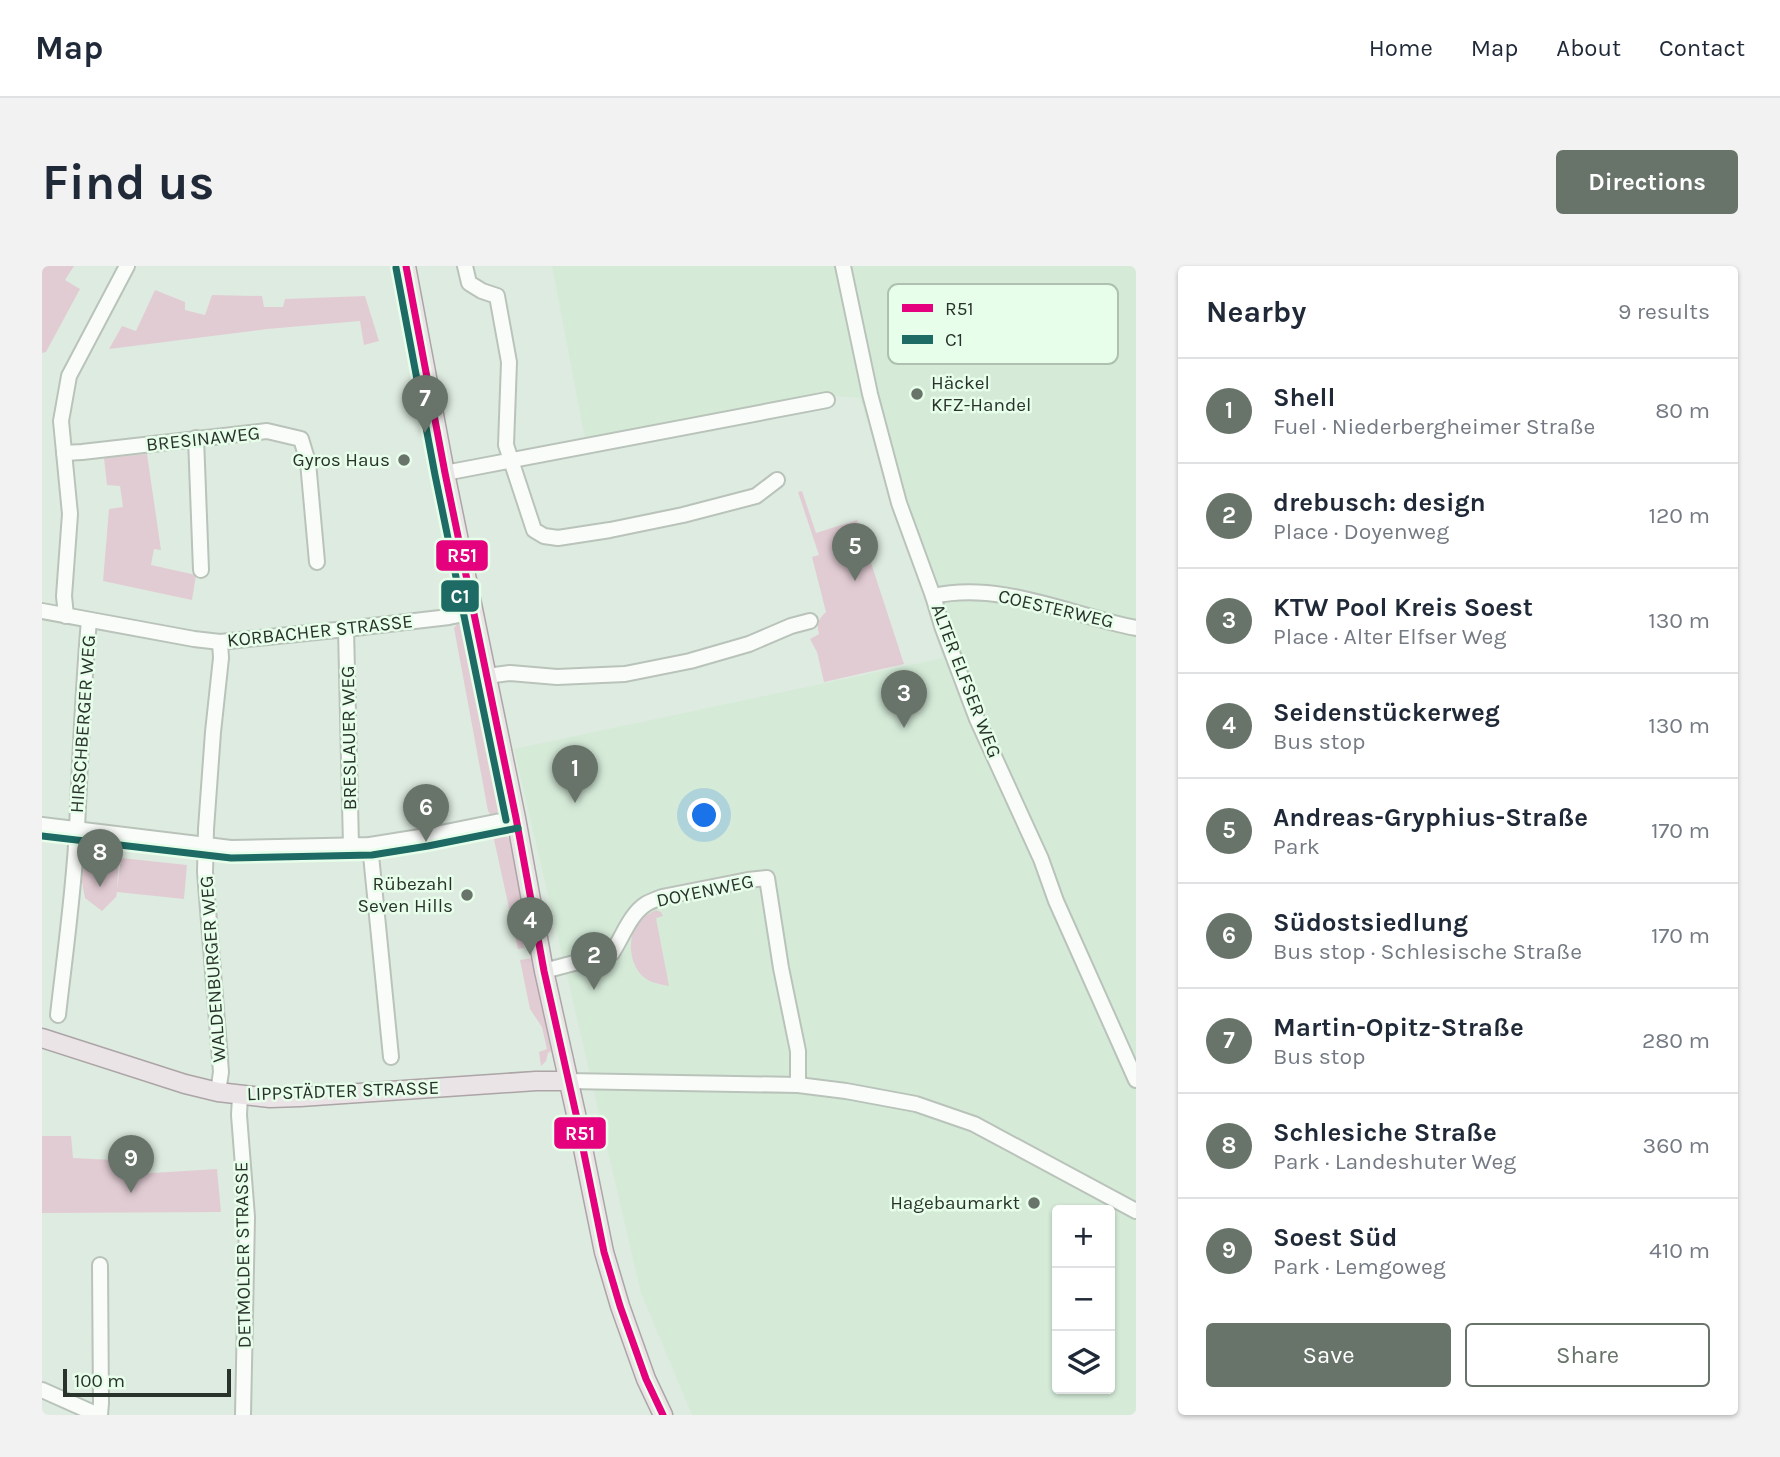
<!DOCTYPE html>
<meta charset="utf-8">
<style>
:root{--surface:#fff;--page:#f2f2f3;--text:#1f2937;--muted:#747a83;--line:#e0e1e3;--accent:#68736a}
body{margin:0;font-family:Karla,sans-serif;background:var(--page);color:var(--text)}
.controls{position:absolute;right:21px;bottom:21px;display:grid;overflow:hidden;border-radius:7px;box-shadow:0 2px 5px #0004}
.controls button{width:63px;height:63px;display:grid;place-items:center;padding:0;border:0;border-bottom:2px solid var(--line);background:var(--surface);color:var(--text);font:35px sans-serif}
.scale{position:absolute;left:21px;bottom:18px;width:168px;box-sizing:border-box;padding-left:7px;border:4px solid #29322b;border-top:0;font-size:19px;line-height:24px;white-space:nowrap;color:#29322b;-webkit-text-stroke:5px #e7feea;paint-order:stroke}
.you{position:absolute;left:663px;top:550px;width:24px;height:24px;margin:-18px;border:5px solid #fff;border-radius:50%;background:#1a73e8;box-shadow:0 0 0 10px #1a73e833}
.badge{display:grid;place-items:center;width:46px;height:46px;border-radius:50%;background:var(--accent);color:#fff;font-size:23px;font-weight:700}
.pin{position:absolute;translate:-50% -58px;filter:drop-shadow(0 2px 4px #0008)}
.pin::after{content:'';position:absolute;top:37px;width:24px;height:21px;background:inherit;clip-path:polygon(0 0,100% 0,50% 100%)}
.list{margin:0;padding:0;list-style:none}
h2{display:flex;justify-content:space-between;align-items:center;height:91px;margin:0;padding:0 28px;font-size:30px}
h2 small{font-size:23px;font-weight:400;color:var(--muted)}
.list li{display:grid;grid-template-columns:46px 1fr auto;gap:21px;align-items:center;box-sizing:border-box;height:105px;padding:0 28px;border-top:2px solid var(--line)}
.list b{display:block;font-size:26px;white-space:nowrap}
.list p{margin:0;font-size:23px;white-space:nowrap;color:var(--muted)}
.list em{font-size:23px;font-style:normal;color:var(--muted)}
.actions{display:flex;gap:14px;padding:21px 28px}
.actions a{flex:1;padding:16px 0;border:2px solid var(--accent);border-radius:7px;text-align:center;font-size:24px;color:var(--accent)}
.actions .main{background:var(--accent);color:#fff}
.icon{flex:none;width:38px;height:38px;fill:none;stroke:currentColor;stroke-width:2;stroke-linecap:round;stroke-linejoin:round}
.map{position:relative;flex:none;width:1094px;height:1149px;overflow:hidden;border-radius:7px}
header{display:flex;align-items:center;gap:42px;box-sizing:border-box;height:98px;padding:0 35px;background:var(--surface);border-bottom:2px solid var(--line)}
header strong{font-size:33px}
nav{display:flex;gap:38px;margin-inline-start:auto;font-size:24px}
.intro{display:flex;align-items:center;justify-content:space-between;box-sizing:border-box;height:168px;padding:0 42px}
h1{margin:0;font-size:49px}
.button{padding:18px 32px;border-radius:7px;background:var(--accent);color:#fff;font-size:24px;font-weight:700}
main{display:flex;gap:42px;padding:0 42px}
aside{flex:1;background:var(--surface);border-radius:7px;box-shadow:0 2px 5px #0004}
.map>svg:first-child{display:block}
.built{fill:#d5ebd8;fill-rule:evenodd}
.green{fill:#e2ccd4}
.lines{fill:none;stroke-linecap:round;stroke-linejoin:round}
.minor-casing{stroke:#b9c3ba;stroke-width:18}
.major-casing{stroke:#aca4a6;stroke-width:21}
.minor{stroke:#fafcfa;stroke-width:14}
.major{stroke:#eae4e7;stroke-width:18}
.bus-1-casing{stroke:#e7feea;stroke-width:12}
.bus-2-casing{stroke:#e7feea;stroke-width:12}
.bus-1{stroke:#e5007d;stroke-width:7}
.bus-2{stroke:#1e6a64;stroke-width:7}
.poi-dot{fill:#68736a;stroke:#e7feea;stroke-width:2.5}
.labels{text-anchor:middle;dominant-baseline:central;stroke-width:5;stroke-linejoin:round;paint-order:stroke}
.poi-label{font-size:19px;fill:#29322b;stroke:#e7feea;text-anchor:end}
.street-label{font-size:19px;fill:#29322b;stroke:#e7feea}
.key{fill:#e7feea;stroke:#aec1b1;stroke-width:2}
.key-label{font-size:19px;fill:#29322b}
.line-badge{stroke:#e7feea;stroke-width:2.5}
.badge-label{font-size:19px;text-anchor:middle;font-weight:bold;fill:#fff}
</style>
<header>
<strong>Map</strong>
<nav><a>Home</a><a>Map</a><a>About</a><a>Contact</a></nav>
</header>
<div class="intro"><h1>Find us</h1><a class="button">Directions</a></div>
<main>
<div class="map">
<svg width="1094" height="1149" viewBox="0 0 1094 1149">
<rect width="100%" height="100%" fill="#deebe0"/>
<path class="built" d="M510,0H1094V1149H650L599,1027L472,483L901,392L818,132L776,129L543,173ZM1015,944H1068V1123H1015Z"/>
<g class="green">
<path d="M0,0H32L23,14L38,23L4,86L0,87Z"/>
<path d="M113,24L143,36V44L163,49L170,29L220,30L222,41H241L243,33L323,30L337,75L322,79L318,55L225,63L67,83L80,60L94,65Z"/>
<path d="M105,188L119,284L112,283L109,299L154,309L150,334L61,315L67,243L81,241L78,220L65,219L62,192Z"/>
<path d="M760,225L774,267L815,254L862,398L782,416L775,386L768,373L777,368C774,359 777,352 784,346L770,291L777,289L756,226Z"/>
<path d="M416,357H419L426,364L460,536L456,545L453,549H449L446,545L412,362Z"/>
<path d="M455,562L460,563L468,575L486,671L480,672L482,682L476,683L451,569L452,565Z"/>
<path d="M58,579L70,582L77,591L75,624L79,592L145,599L142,633L75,626L74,631L60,645L43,632L39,610L47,586Z"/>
<path d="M614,644L619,646L621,650L614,652L627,720C622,719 616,718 610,716C587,707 582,671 599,653C603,649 609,647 614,644Z"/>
<path d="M490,692L509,785L506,787L504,795L499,800L497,786L505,783L500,761L488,743L478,694Z"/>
<path d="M0,870H29L31,892L93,895L94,908L175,903L179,946L0,947Z"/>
</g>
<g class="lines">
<g class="minor-casing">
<g id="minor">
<path d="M423,0L427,17L440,25L455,30L467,96L464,179L492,264L502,270L516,272L568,264L641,249L714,230L735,214"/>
<path d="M801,0L828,128L857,237L891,330L900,360L935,453L999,593L1014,635L1094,814"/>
<path d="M154,172L159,304"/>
<path d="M22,187L40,186L225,165L259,173L266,196L275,296"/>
<path d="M403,207L785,134"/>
<path d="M891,330C960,315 1027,349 1094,362"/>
<path d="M0,345L152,373L178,376L304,363L407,351L432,346"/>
<path d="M24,350L22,330L28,248L19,155L27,110L85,0"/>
<path d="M304,363L309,580"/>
<path d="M445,410L468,407L515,411L583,408L648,395L707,378L749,360L768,355"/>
<path d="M0,559L189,582L328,579L384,570L474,552"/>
<path d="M328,579L349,791"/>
<path d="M502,705L570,687C580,672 588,648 604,638C609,635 615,633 620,631L706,614L725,612L739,702L756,785V819"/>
<path d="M16,749C23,687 32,625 35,563C38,493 41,423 47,354"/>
<path d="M526,815L756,819L804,825L874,838L932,858L1094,945"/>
<path d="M176,826L179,806L163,606L164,563L171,466L179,392L178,376"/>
<path d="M198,830L197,849L205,951L201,1149"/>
<path d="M0,1124L56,1149"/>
<path d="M58,1149L59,1137L58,999"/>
</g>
</g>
<g class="major-casing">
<g id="major">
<path d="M364,0L403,207L474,552L502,705L534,848L562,986L578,1040L604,1113L621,1149"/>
<path d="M0,772L143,818L176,826L228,832L258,831L494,815H526"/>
</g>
</g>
<use href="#minor" class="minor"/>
<use href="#major" class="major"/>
<g class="bus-1-casing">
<path id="bus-1" d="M364,0L403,207L474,552L502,705L534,848L562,986L578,1040L604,1113L621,1149"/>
</g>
<g class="bus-2-casing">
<g id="bus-2">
<path d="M354,2L393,209L464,554"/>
<path d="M0,570L189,592L330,589L386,580L476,562"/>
</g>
</g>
<use href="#bus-1" class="bus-1"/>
<use href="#bus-2" class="bus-2"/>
</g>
<g class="poi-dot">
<circle cx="875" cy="128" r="7"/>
<circle cx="362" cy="194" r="7"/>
<circle cx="425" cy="629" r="7"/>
<circle cx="992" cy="937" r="7"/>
</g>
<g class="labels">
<g class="poi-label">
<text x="889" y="117" text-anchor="start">Häckel<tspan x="889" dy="22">KFZ-Handel</tspan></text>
<text x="348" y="194">Gyros Haus</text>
<text x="411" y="618">Rübezahl<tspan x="411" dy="22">Seven Hills</tspan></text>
<text x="978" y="937">Hagebaumarkt</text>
</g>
<g class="street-label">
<text transform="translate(161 173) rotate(-6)">BRESINAWEG</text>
<text transform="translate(1014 343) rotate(13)">COESTERWEG</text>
<text transform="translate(278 365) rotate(-6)">KORBACHER STRASSE</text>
<text transform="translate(924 415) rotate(69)">ALTER ELFSER WEG</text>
<text transform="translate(41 458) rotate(-86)">HIRSCHBERGER WEG</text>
<text transform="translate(307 472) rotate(-91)">BRESLAUER WEG</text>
<text transform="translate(663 625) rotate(-12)">DOYENWEG</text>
<text transform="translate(171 703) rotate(-94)">WALDENBURGER WEG</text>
<text transform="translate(301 825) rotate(-2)">LIPPSTÄDTER STRASSE</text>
<text transform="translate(201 989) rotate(-91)">DETMOLDER STRASSE</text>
</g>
</g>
<rect x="846" y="18" width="230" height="80" rx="10" class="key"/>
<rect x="860" y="38" width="31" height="8" fill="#e5007d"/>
<rect x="860" y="69" width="31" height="9" fill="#1e6a64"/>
<g class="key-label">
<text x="903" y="49">R51</text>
<text x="903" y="80">C1</text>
</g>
<g class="line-badge">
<rect x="393" y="273" width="54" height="33" rx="7" fill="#e5007d"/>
<rect x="398" y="313" width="40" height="34" rx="7" fill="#1e6a64"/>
<rect x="511" y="850" width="54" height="34" rx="7" fill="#e5007d"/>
</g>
<g class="badge-label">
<text x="420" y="296">R51</text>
<text x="418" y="337">C1</text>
<text x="538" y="874">R51</text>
</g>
</svg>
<div class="controls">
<button>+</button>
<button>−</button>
<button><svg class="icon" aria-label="layers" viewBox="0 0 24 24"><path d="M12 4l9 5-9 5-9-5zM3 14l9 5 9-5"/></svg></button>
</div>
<div class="scale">100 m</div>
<div class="you"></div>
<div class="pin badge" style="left:533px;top:537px">1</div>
<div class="pin badge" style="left:552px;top:724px">2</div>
<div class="pin badge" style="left:862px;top:462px">3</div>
<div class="pin badge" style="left:488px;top:689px">4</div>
<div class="pin badge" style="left:813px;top:315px">5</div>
<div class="pin badge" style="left:384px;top:576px">6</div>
<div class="pin badge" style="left:383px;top:167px">7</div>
<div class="pin badge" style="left:58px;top:621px">8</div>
<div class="pin badge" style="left:89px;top:927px">9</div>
</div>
<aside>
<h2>Nearby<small>9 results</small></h2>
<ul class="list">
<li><span class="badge">1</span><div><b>Shell</b><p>Fuel · Niederbergheimer Straße</p></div><em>80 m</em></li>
<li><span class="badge">2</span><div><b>drebusch: design</b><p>Place · Doyenweg</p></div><em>120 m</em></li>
<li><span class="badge">3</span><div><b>KTW Pool Kreis Soest</b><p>Place · Alter Elfser Weg</p></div><em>130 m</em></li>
<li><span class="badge">4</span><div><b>Seidenstückerweg</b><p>Bus stop</p></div><em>130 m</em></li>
<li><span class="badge">5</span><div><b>Andreas-Gryphius-Straße</b><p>Park</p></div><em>170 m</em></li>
<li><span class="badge">6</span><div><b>Südostsiedlung</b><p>Bus stop · Schlesische Straße</p></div><em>170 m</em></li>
<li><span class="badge">7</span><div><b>Martin-Opitz-Straße</b><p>Bus stop</p></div><em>280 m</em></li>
<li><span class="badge">8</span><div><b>Schlesiche Straße</b><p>Park · Landeshuter Weg</p></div><em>360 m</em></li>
<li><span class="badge">9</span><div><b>Soest Süd</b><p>Park · Lemgoweg</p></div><em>410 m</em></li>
</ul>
<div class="actions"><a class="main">Save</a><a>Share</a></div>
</aside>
</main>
